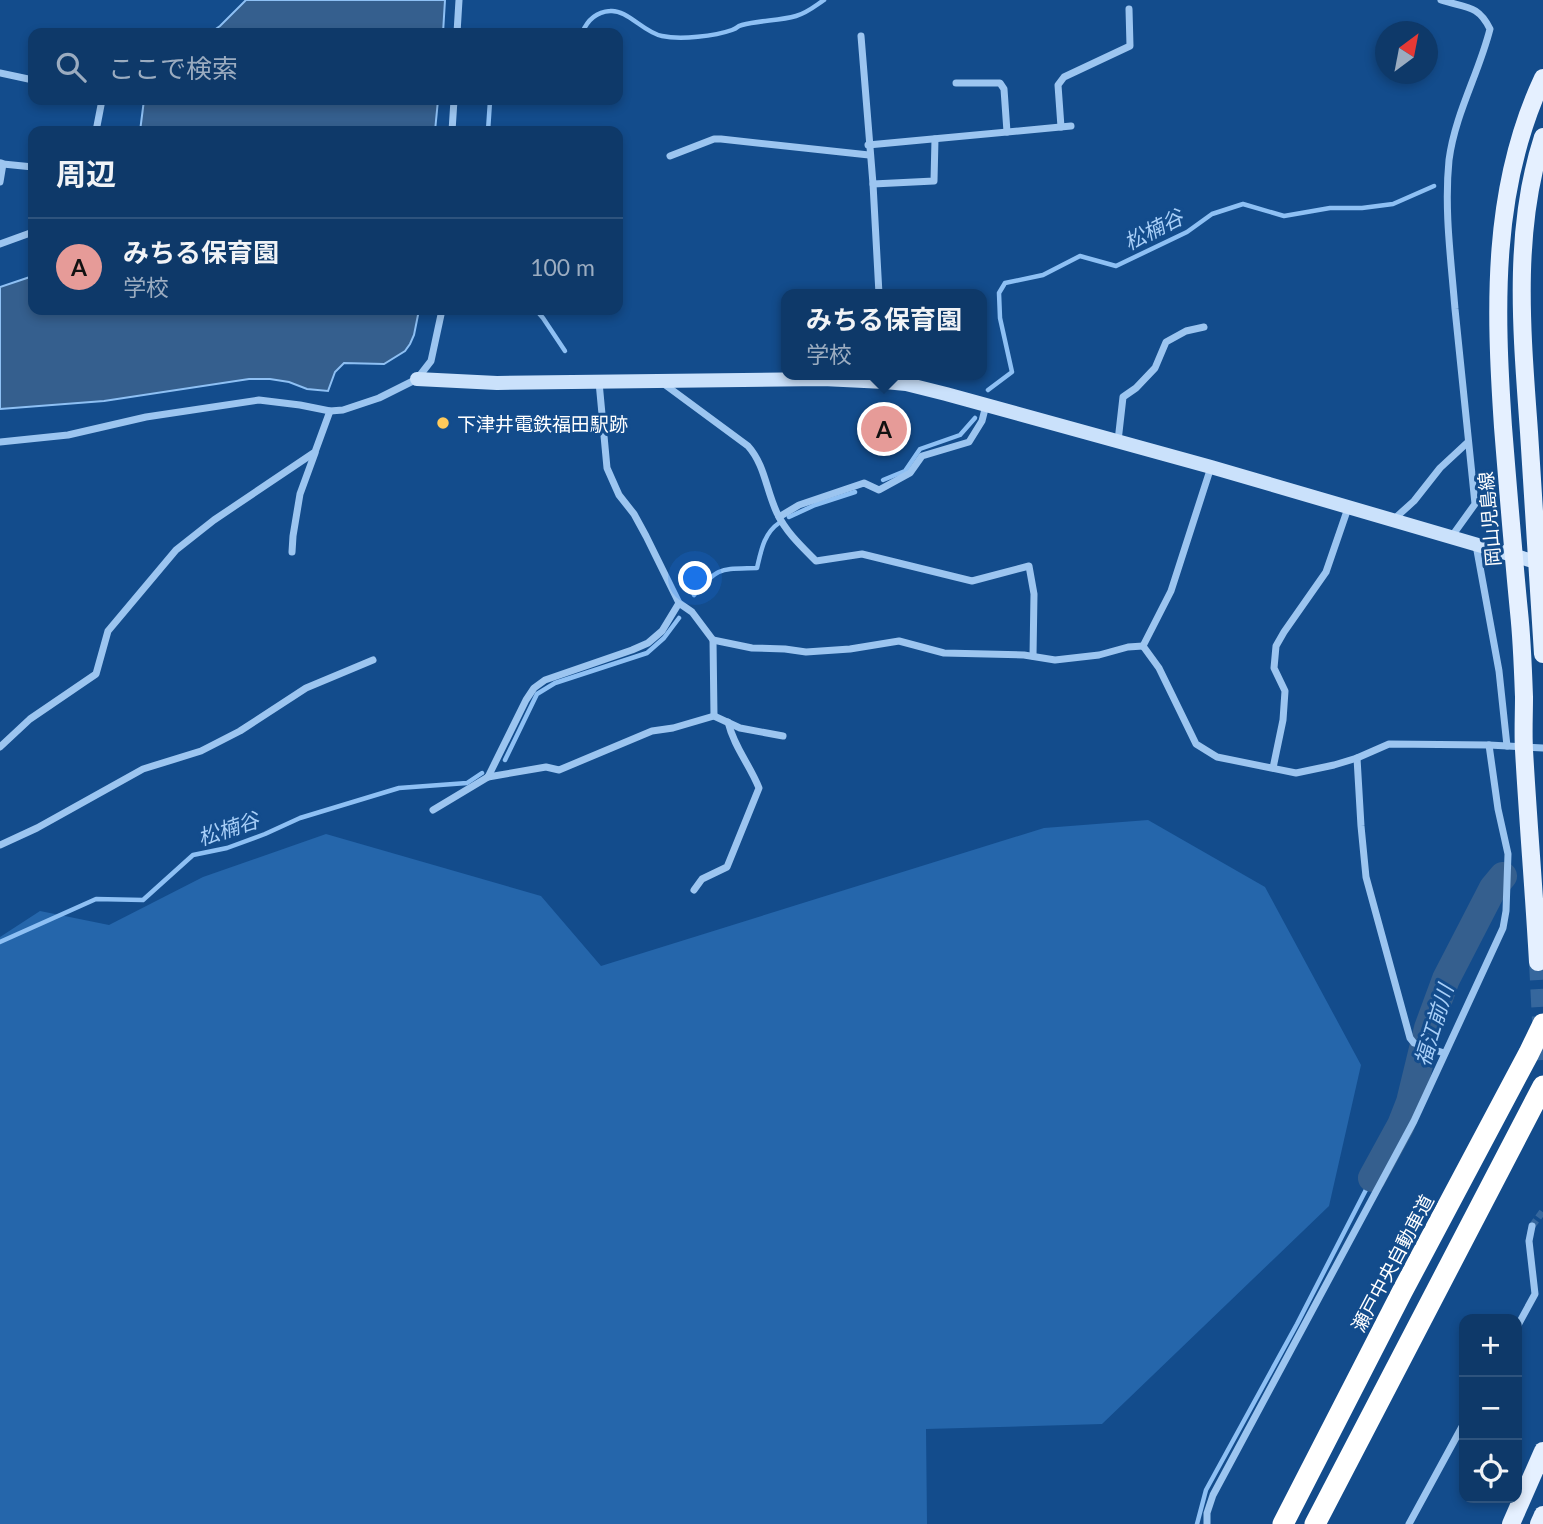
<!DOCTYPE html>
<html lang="ja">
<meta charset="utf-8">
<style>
:root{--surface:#0e3969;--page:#1c4471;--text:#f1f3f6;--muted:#9bacc0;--line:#2e537d;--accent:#e69b98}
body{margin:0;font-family:Lato,"Noto Sans JP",sans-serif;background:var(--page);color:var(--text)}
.controls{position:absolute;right:21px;bottom:21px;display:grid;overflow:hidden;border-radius:14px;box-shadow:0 4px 10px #0003}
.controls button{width:63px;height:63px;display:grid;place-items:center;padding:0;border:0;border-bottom:2px solid var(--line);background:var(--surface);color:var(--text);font:35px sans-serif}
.compass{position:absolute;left:1375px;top:21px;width:63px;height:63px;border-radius:50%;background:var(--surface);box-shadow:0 4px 10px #0003;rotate:32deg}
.you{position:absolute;left:696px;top:579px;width:24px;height:24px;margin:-18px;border:5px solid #fff;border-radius:50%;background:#1a73e8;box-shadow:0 0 0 10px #1a73e833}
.badge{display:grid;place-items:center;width:46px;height:46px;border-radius:50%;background:var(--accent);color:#111;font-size:23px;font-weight:700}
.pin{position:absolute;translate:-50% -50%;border:4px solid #fff;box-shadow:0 2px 7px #0006}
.popup{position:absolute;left:781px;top:289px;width:206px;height:91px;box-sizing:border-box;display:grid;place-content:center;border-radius:14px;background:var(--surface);filter:drop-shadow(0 2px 5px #0005);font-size:23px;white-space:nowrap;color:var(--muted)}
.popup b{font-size:26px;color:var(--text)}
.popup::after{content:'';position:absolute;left:50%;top:100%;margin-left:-14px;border:14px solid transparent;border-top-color:var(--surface)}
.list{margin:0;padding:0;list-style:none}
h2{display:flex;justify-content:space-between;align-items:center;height:91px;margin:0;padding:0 28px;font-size:30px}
h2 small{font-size:23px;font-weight:400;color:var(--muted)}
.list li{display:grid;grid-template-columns:46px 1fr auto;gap:21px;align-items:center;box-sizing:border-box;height:98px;padding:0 28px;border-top:2px solid var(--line)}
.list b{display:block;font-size:26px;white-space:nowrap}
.list p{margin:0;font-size:23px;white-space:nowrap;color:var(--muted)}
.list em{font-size:23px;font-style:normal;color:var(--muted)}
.icon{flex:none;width:38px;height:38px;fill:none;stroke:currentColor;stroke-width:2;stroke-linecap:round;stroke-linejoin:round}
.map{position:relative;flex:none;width:1543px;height:1524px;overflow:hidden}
.search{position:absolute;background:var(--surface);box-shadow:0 4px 10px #0003;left:28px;top:28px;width:595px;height:77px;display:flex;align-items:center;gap:18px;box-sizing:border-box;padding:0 24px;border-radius:14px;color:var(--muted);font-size:26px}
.panel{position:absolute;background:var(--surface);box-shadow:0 4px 10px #0003;left:28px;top:126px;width:595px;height:189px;border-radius:14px}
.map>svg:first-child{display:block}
.green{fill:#2566ab}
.water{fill:#355f8e;stroke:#8ec0f4;stroke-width:2}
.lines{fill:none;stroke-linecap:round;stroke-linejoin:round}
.stream{stroke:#8ec0f4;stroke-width:4.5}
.river{stroke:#355f8e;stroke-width:28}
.street-tunnel{stroke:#36679d;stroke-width:7;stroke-dasharray:7 3.5;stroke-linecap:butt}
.primary-tunnel{stroke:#36679d;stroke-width:18;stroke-dasharray:18 9;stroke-linecap:butt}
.street{stroke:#9cc5f0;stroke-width:7}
.secondary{stroke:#cae1fb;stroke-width:14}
.primary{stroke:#e5f0ff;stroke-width:18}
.highway{stroke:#fff;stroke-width:21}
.poi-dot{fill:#ffca5b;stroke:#134c8c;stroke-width:2.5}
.labels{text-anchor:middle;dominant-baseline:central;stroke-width:6;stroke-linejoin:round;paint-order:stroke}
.poi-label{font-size:19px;fill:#fff;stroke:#134c8c;text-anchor:start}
.street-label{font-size:19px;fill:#fff;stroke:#134c8c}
.water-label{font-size:21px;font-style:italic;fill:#a8cff8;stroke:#134c8c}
</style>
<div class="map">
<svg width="1543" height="1524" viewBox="0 0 1543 1524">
<rect width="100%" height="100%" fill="#134c8c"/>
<path class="green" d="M1148,820L1265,887L1361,1065L1329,1206L1102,1424L926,1429L927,1524H0V937L40,911L109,925L203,877L326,834L541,896L601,966L1044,828Z"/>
<g class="water">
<path d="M246,0H445L443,33H210L220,26Z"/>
<path d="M144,100H438L435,131H140Z"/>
<path d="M33,276V310H419L414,335L410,344L405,351L384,364L344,363L335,372L328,391L307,389L289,382L270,379H249L104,401L0,409V287Z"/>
</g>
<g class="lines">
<g class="stream">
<path d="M582,33C587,21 595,12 610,11C627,9 644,33 662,36C681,40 715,36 732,30C740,27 735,27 742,25C760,20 779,21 796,16C807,13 815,6 824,0"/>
<path d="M488,131L490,101"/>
<path d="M536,310L543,318L565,351"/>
<path d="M988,390L1012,372L1000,318L999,293L1005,283L1043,275L1080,256L1116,266L1187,232L1212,214L1243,204L1284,216L1330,208H1362L1393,204L1434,186"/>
<path d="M883,480L905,471L920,449L960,435L975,418"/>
<path d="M789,517L815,505L855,492"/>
<path d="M694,595C719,566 720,569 757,568C761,551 764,533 779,523"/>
<path d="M505,760L537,694L555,683L647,653L664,638L679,618"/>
<path d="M0,942L96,899L143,900L193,855L227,848L265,834L300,818L399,788L467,783L482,773"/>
<path d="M1197,1524L1206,1490L1297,1324L1372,1178"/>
</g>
<path class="river" d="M1372,1178L1401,1125L1410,1102L1428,1028L1446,979L1493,888L1503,876"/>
<path class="street-tunnel" d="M1532,1226L1543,1211"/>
<path class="primary-tunnel" d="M1538,962L1543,1060"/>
<g class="street">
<path d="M1441,0C1465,8 1478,4 1490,29C1479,73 1455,114 1449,160C1444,210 1451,259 1455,309C1462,374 1468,439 1475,504L1452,536"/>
<path d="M457,33L459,0"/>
<path d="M861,36L873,184L879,294"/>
<path d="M0,73L33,80"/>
<path d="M956,83H1000L1004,89L1007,132"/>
<path d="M1061,127L1058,85L1064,77L1130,46L1129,9"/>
<path d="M96,131L102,100"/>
<path d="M452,131L454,100"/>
<path d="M868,145L1071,126"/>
<path d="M670,156L714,139H721L869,155"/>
<path d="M3,164L33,167"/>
<path d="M0,182L3,164L1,163"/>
<path d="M873,184L934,181L935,139"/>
<path d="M0,244L33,232"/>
<path d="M599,382L607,468L619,495L634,514L646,536L679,603L692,612L713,640L752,648L785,649L806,652L850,649L899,641L944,653L1024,655L1055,660L1099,655L1128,647L1143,646"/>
<path d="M664,384L748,446C765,465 766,490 777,513C786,532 801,546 816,561L862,554L972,581L1029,566L1034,594L1033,656"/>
<path d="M1118,441L1123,397L1136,388L1155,368L1166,342L1186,331L1204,327"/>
<path d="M0,442L68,435L146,417L259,400L300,405L330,411L343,410L379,398L417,379L431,361L442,310"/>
<path d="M779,517L799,505L864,483L879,490L910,473L922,456L969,442L982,421L986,405"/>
<path d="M1393,520L1414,501L1440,468L1468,442"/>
<path d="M1476,545L1499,671L1507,746"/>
<path d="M292,552L293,536L300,494L315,453"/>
<path d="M713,640L714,716"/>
<path d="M1143,646L1159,668L1196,744L1217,757L1296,773L1334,765L1357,758L1389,744L1489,745L1543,748"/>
<path d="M1143,646L1171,591L1211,467"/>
<path d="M0,747L30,719L96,674L108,631L176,550L214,520L315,452L330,411"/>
<path d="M1357,758L1361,826L1366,877L1410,1038L1414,1043L1444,1053"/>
<path d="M1273,768L1283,720L1285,691L1274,668L1276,646L1284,632L1326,572L1348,508"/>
<path d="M488,777L546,767L559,770L652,731L673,728L714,716L740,728L783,736"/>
<path d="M433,810L488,777L526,700L534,688L545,680L632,650L648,643L662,631L679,603"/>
<path d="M0,845L37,828L143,769L201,751L240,731L306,688L373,660"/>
<path d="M694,890L702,879L727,867L759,788C750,765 734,747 728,722"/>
<path d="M1517,1327L1535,1294L1529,1241L1532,1226"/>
<path d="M1207,1524V1513L1213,1495L1414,1121L1503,928L1506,911L1508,854L1498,809L1489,745"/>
<path d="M1409,1524L1464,1423"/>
</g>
<path class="secondary" d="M417,379L497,383L823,379L885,382L906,384L946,394L1211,467L1543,564"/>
<g class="primary">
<path d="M1543,137C1512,232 1522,334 1529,432C1534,506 1539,580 1543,654"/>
<path d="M1538,962C1534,891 1528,821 1524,750C1523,732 1524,715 1524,697C1523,669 1522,640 1519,612C1513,551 1508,489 1503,427C1495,308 1491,189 1543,78"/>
<path d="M1511,1524L1543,1451"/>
<path d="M1539,1524L1543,1515"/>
</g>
<g class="highway">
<path d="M1283,1524L1402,1292L1529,1053L1543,1024"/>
<path d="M1315,1524L1543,1086"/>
</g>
</g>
<circle class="poi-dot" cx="443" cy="423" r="7"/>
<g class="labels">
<g class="poi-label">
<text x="457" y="423">下津井電鉄福田駅跡</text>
</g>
<g class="street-label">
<text transform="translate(1489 519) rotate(-95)">岡山児島線</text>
<text transform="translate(1392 1263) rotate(-62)">瀬戸中央自動車道</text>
</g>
<g class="water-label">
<text transform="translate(1153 229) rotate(-27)">松楠谷</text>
<text transform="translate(228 828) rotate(-18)">松楠谷</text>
<text transform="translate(1433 1025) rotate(-73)">福江前川</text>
</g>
</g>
</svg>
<div class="controls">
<button>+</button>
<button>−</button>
<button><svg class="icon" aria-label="locate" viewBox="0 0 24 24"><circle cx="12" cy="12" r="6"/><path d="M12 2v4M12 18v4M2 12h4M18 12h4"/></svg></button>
</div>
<svg class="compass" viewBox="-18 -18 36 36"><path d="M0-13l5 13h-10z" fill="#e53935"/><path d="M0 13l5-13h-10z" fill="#9bacc0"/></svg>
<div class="you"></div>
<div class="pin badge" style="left:884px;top:429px">A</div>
<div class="popup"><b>みちる保育園</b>学校</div>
<div class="search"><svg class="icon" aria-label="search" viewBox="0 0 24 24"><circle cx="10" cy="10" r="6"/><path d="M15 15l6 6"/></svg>ここで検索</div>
<section class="panel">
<h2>周辺<small></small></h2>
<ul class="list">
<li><span class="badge">A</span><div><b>みちる保育園</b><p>学校</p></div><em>100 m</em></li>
</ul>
</section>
</div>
